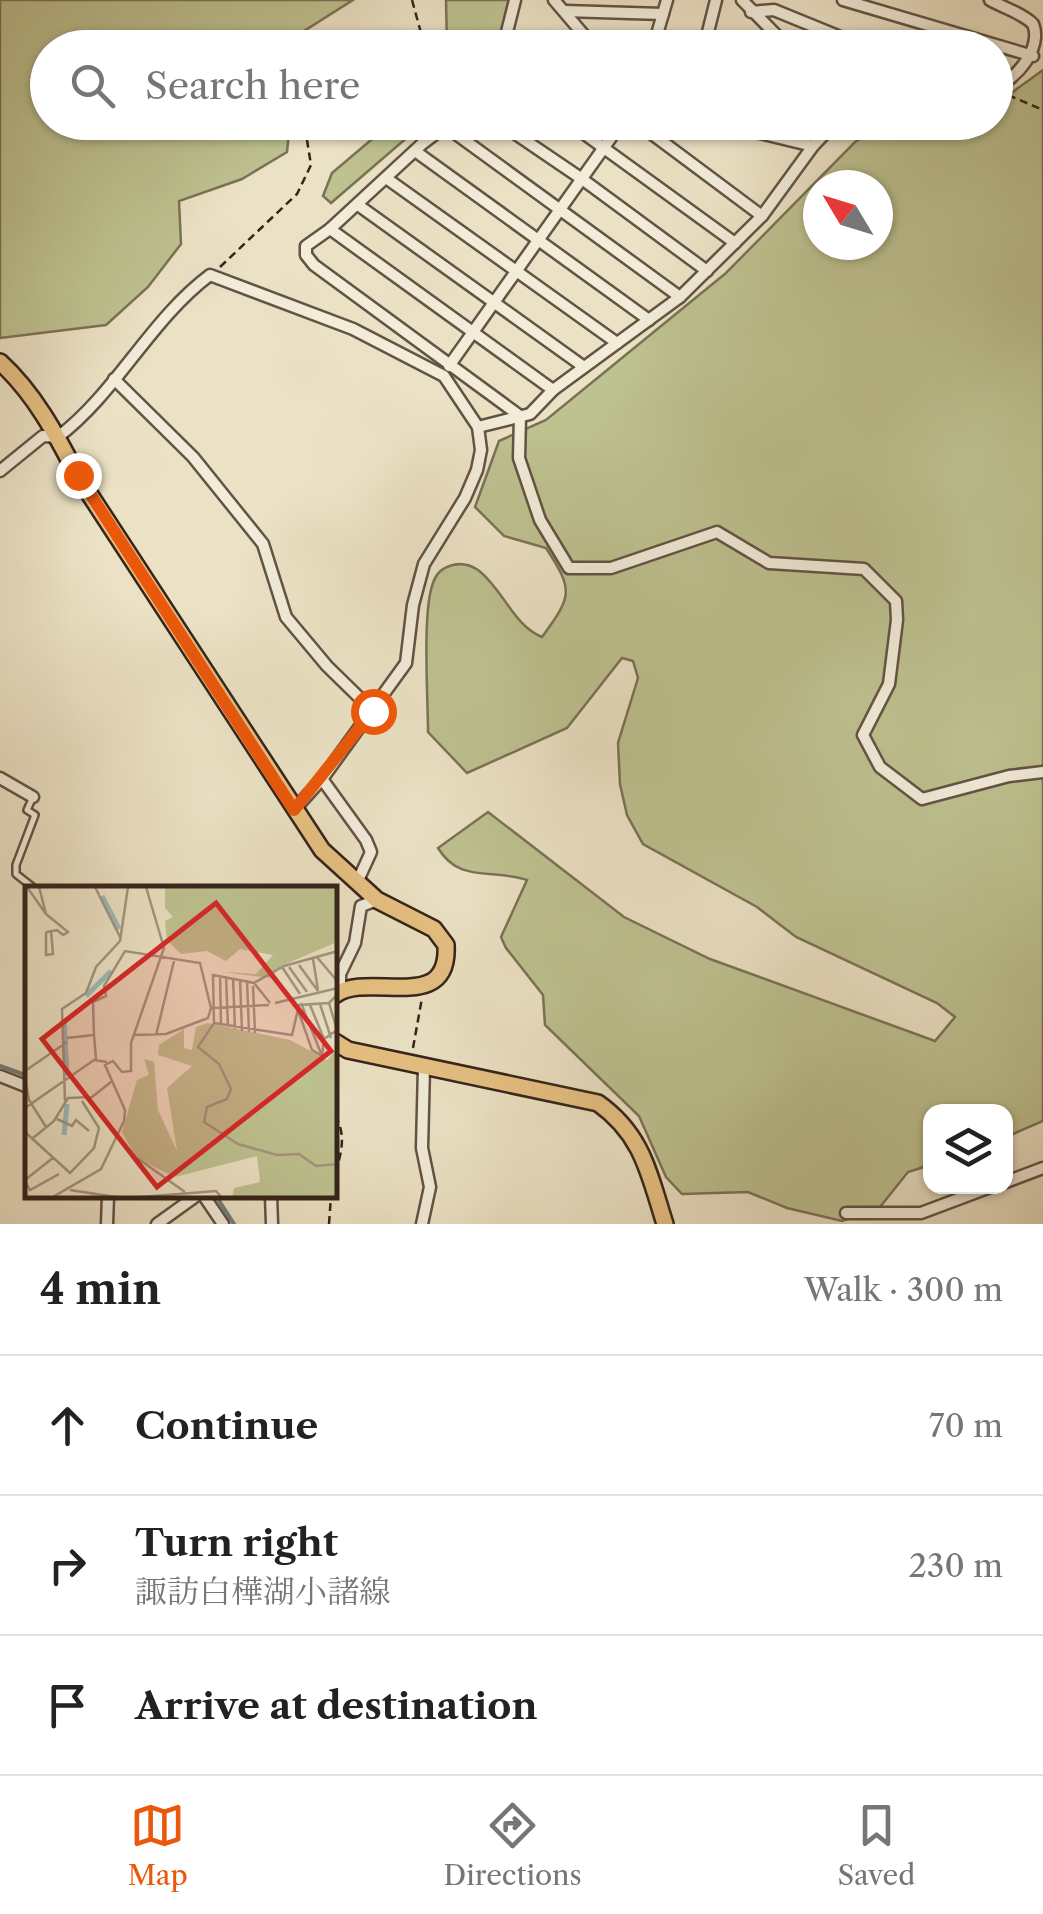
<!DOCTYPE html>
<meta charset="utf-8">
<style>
:root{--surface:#fff;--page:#f2f2f2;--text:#222;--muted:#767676;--line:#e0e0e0;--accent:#ea580c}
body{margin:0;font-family:"Libre Caslon Text","Noto Serif JP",serif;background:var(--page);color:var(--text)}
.controls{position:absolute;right:30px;bottom:30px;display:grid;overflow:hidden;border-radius:20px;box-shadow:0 2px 8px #0004}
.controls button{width:90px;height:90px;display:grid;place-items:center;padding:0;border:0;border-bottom:2px solid var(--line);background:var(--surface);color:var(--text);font:50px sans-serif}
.compass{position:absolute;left:803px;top:170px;width:90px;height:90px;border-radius:50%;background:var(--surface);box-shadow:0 2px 8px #0004;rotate:308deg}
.stop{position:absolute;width:30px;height:30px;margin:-22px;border:8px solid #ea580c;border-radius:50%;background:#fff}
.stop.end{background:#ea580c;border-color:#fff;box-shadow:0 2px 10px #0008}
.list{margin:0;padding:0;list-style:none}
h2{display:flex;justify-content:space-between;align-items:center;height:130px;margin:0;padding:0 40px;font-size:42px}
h2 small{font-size:32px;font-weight:400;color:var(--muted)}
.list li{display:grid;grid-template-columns:65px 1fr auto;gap:30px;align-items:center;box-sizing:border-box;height:140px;padding:0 40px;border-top:2px solid var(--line)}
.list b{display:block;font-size:38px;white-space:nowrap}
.list p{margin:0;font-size:32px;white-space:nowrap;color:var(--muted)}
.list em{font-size:32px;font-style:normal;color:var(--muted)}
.icon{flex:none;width:55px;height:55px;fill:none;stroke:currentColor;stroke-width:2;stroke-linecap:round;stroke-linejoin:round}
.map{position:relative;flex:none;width:1043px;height:1224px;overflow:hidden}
.search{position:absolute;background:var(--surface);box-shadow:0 2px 8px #0004;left:30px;right:30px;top:30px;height:110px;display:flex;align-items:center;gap:25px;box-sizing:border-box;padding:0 35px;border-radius:55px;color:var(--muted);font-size:38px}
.sheet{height:550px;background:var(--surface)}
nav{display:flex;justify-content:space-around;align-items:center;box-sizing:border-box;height:140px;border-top:2px solid var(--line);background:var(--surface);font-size:28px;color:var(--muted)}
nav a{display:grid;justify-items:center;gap:5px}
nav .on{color:var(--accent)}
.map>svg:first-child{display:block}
.green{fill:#bec190;stroke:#7a7256;stroke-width:2.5;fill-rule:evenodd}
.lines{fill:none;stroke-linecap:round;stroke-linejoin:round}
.stream{stroke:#737f7c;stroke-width:4}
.service-casing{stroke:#635345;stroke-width:10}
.minor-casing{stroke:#635345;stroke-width:15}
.primary-casing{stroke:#36241b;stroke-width:20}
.path{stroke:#36241b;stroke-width:2.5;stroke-dasharray:8 5;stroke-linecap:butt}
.service{stroke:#f2ecd9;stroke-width:5}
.minor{stroke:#f2ecd9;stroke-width:10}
.primary{stroke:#e6c082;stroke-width:15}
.route{stroke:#ea580c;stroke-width:12}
.inset-river{fill:none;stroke:#9bbbbd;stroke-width:5}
.inset-road{fill:none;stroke:#a39580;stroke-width:2.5}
.view{fill:#d62828;fill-opacity:0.15;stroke:#d62828;stroke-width:5}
.inset-edge{fill:none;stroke:#36241b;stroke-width:5}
</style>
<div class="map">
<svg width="1043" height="1224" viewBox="0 0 1043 1224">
<rect width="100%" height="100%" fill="#ebe1c4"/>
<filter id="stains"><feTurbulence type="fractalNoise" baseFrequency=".002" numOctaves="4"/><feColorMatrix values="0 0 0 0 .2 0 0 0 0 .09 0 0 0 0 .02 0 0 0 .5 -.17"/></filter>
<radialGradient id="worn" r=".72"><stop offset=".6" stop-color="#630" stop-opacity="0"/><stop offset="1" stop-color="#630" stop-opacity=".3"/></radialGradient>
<g class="green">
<path d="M0,0H353L301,33L290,47L48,48V122L290,123L287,152L242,179L179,201L181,244L148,287L106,325L0,338Z"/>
<path d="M446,0H514L500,47H447Z"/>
<path d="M1043,70V1121L1006,1137V1112H930V1165L908,1172L880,1207L842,1221L787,1208L748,1192L682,1194L666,1177L639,1116L545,1025L543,995L506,948L501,937L527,880C491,868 460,884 438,848L488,812L624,917L710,959L935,1041L955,1017L937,1003L796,937L757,907L643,844L627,815L620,784L618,743L638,678L633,661L622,658L567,728L467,773L428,732C428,697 422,612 433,583C439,564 462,559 478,570C503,589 513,625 542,637C572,596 574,591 546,548L504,536L475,507L499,441L546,420L726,273L855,142L887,123L996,122V104ZM818,185H878V245H818Z"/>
<path d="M391,123H424L331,203L323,196L332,173Z"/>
</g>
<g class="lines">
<g class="stream">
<path d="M0,1066L28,1076"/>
<path d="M216,1196L234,1224"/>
</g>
<g class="service-casing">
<path id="service" d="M33,797L27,810L35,815L16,865V874L35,889"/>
</g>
<g class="minor-casing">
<g id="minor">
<path d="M554,0L595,48"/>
<path d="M742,0L789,48"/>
<path d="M843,0L1033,56"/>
<path d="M990,0C1002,7 1024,14 1033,24C1043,48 1015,81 996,86"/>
<path d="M565,11L663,14"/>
<path d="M751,12L774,10L867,48"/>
<path d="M503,48L515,0"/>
<path d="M653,48L667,0"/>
<path d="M704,48L716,0"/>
<path d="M451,122L422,144L330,229L306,246V255L314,265L520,416L519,458L540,520L569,568H611L717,532L769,563L864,569L896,601L897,620L889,684L863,735L880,767L922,799L1009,776L1043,772"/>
<path d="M498,122L582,179L707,271"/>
<path d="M568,122L735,243"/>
<path d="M636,122L762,216"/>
<path d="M715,122L813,146"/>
<path d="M445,126L680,297"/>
<path d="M415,151L649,320"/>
<path d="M386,178L617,343"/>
<path d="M358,205L584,367"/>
<path d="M330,229L553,390"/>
<path d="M449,366L622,122"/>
<path d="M114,379L193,457L263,544L286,617L327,666L373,711"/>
<path d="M478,427L530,414L553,390L680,297L762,216L813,146L836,122"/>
<path d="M0,471L43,436L58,437C117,392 150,320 210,275L353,329L444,376L478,427L481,450L477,470L465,498L424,564L413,605L406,663L322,779L294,810"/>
<path d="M0,778L33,797"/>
<path d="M322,779L366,840L371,852L360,876"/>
<path d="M340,991V974L355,943L361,906L377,900"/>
<path d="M0,1076L28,1087"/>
<path d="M1006,1182L1043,1168"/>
<path d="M204,1196L223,1224"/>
<path d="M271,1196L272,1224"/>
<path d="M846,1213H921L993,1186"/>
<path d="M107,1224L108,1196"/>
<path d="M157,1224L196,1196"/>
<path d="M422,1224L430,1187L422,1148L424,1067"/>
</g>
</g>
<g class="primary-casing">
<g id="primary">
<path d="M0,362C34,393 56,434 77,475L322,850L377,900L434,929L446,945C450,1016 369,970 335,995"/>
<path d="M335,1042L348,1050L598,1103C643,1135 649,1174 665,1224"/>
</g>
</g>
<g class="path">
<path d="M412,0L421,33L417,48"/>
<path d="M1008,95L1043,110"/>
<path d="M220,267L297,194L311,165L307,140L323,122"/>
<path d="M413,1048L422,998"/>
<path d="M335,1115C347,1136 341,1153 335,1175"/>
<path d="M329,1224L331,1196"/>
</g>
<use href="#service" class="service"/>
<use href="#minor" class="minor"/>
<use href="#primary" class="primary"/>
</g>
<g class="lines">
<path class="route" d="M78,475L294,810L373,711"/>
</g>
<g transform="translate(25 886)">
<rect width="312" height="312" fill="#ebe1c4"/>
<path d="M140,1H312V56L256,80L246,92L198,86L231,88L248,69L215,63L201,75L182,65L156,68L142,54L140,35L148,31L140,22ZM183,137L265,154L302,174L312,163V312H207L209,302L235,296L232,270L150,291L111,272L97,246L112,194L124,189L119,173L129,176L133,224L152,265L142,202L167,180L133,169L134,159L159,143V162L167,164L171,141Z" fill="#bec190"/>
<path class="inset-river" d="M77,10L94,43M61,110L86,85M39,135L42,190M39,249L42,218"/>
<path class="inset-road" d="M2,1L21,28L14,1M70,1L96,53M21,28L43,46L38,49L32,44L22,46L21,47V69L28,68L26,45M291,70L313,96M288,73L293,104M274,79L293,105M257,81L275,108M264,81L282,106M195,89L196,139M201,90L203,141M208,92L210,143M215,93L217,145M222,94L224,146M229,97L259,80L313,65M228,100L230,147M245,117L229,97L188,89L189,137L173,161L194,178L206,203L202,213L182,221L179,236L213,258L252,269L274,268L291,280L313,278M250,117L313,102M276,117L297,170M295,118L306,152M285,119L299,153L297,170M187,122L244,119M274,127L287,164L297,170M189,137L267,149L274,119L304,117L313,108M131,149L149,75M69,150L68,116L81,110L79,100L100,65L175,77L186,122L183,132L141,148L108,149M42,152L69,149L71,173M299,153L312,144L304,117M0,185L42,156M0,193L4,214L21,241M40,215L37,123L61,107L71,81L95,55L103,1M0,222L69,174L82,176M32,233L47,240L51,234L64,245M0,246L45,287L69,262L74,242L57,215M8,252L29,235L43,212L67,211L86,196M112,272L160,306M0,294L29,271M0,295L5,304L34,288M45,304L97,312M26,312L76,283L99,235L100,224L80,179L88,175L97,186L106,185V157L139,62L121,1M103,312L191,305L197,312"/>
<path class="view" d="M191,17L306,165L132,301L17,153Z"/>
<rect width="312" height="312" class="inset-edge"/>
</g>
<rect width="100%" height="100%" filter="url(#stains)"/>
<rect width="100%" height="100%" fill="url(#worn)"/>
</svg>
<div class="controls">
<button><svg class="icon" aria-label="layers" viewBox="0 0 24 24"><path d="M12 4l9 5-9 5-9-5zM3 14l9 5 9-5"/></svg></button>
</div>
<svg class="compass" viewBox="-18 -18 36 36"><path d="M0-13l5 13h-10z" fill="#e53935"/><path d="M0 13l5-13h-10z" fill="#767676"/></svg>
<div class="stop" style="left:373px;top:711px"></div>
<div class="stop end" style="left:78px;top:475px"></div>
<div class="search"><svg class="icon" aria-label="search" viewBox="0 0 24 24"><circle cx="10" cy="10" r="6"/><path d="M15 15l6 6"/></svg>Search here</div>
</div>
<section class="sheet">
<h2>4 min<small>Walk · 300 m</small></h2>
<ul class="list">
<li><svg class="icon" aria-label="ahead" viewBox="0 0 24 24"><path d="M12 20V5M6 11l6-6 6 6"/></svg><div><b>Continue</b></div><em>70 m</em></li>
<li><svg class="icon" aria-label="right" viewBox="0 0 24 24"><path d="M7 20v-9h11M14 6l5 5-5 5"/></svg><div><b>Turn right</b><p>諏訪白樺湖小諸線</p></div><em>230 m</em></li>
<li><svg class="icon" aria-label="arrive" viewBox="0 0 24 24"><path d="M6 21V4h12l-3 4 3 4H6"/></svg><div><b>Arrive at destination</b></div></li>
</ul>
</section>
<nav>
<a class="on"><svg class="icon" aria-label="map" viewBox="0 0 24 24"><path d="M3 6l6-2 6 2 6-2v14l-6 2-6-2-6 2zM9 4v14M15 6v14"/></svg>Map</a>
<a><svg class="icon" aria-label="directions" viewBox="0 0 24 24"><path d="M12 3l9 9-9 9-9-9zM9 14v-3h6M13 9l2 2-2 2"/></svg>Directions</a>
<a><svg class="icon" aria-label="saved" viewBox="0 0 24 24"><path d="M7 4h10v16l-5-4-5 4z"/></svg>Saved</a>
</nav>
